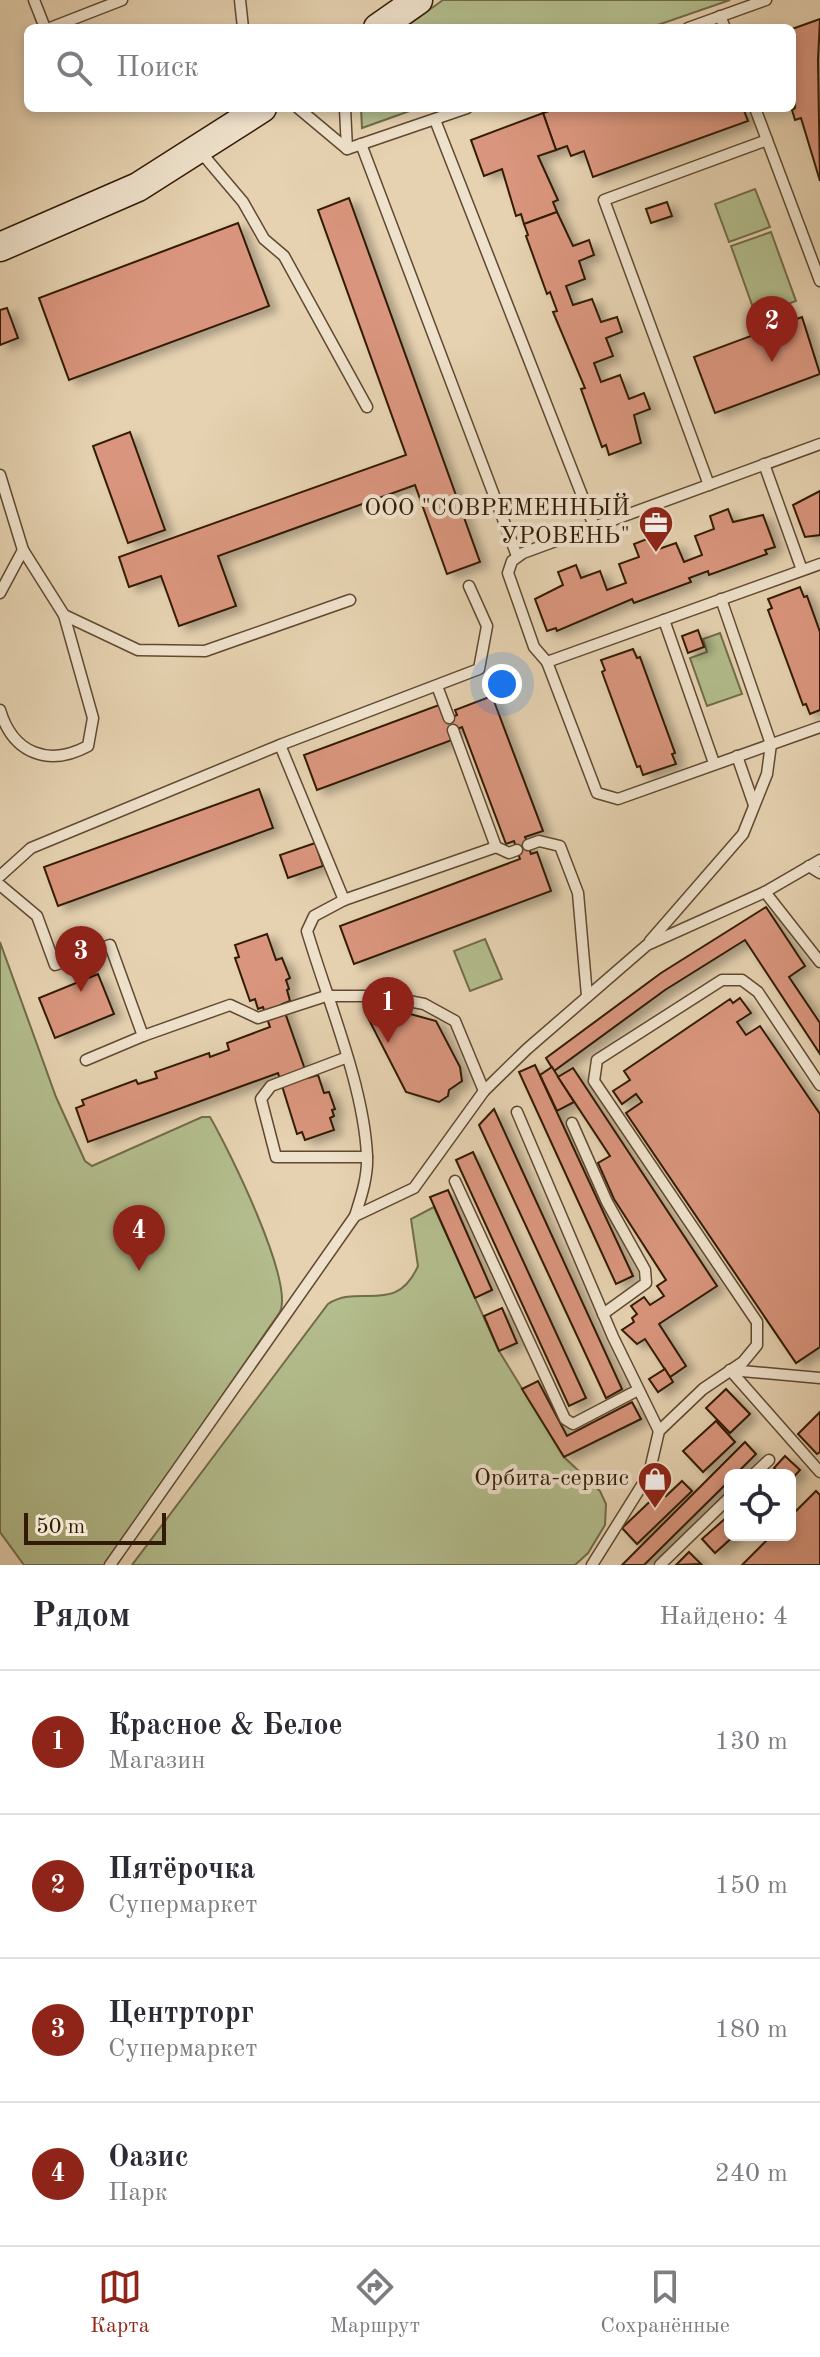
<!DOCTYPE html>
<html lang="ru">
<meta charset="utf-8">
<style>
:root{--surface:#fff;--page:#f2f2f3;--text:#2b2b33;--muted:#7c7c81;--line:#e1e1e2;--accent:#8f2418}
body{margin:0;font-family:"Old Standard TT",serif;background:var(--page);color:var(--text)}
.controls{position:absolute;right:24px;bottom:24px;display:grid;overflow:hidden;border-radius:12px;box-shadow:0 4px 12px #0003}
.controls button{width:72px;height:72px;display:grid;place-items:center;padding:0;border:0;border-bottom:2px solid var(--line);background:var(--surface);color:var(--text);font:40px sans-serif}
.scale{position:absolute;left:24px;bottom:20px;width:142px;box-sizing:border-box;padding-left:8px;border:4px solid #321b05;border-top:0;font-size:22px;line-height:28px;white-space:nowrap;color:#321b05;-webkit-text-stroke:6px #efe2cc;paint-order:stroke}
.you{position:absolute;left:502px;top:684px;width:28px;height:28px;margin:-20px;border:6px solid #fff;border-radius:50%;background:#1a73e8;box-shadow:0 0 0 12px #1a73e833}
.badge{display:grid;place-items:center;width:52px;height:52px;border-radius:50%;background:var(--accent);color:#fff;font-size:26px;font-weight:700}
.pin{position:absolute;translate:-50% -66px;filter:drop-shadow(0 2px 4px #0008)}
.pin::after{content:'';position:absolute;top:42px;width:28px;height:24px;background:inherit;clip-path:polygon(0 0,100% 0,50% 100%)}
.list{margin:0;padding:0;list-style:none}
h2{display:flex;justify-content:space-between;align-items:center;height:104px;margin:0;padding:0 32px;font-size:34px}
h2 small{font-size:26px;font-weight:400;color:var(--muted)}
.list li{display:grid;grid-template-columns:52px 1fr auto;gap:24px;align-items:center;box-sizing:border-box;height:144px;padding:0 32px;border-top:2px solid var(--line)}
.list b{display:block;font-size:30px;white-space:nowrap}
.list p{margin:0;font-size:26px;white-space:nowrap;color:var(--muted)}
.list em{font-size:26px;font-style:normal;color:var(--muted)}
.icon{flex:none;width:44px;height:44px;fill:none;stroke:currentColor;stroke-width:2;stroke-linecap:round;stroke-linejoin:round}
.map{position:relative;flex:none;width:820px;height:1565px;overflow:hidden}
.search{position:absolute;background:var(--surface);box-shadow:0 4px 12px #0003;left:24px;right:24px;top:24px;height:88px;display:flex;align-items:center;gap:20px;box-sizing:border-box;padding:0 28px;border-radius:12px;color:var(--muted);font-size:30px}
.sheet{height:680px;background:var(--surface)}
nav{display:flex;justify-content:space-around;align-items:center;box-sizing:border-box;height:112px;border-top:2px solid var(--line);background:var(--surface);font-size:22px;color:var(--muted)}
nav a{display:grid;justify-items:center;gap:4px}
nav .on{color:var(--accent)}
.map>svg:first-child{display:block}
.green{fill:#b3bd8d;stroke:#726c49;stroke-width:2}
.building{fill:#d9957d;stroke:#321b05;stroke-width:2;filter:url(#shadow)}
.lines{fill:none;stroke-linecap:round;stroke-linejoin:round}
.lane-casing{stroke:#5f4930;stroke-width:13}
.secondary-casing{stroke:#321b05;stroke-width:31}
.lane{stroke:#efe2cc;stroke-width:10}
.secondary{stroke:#efe2cc;stroke-width:28}
.labels{text-anchor:middle;dominant-baseline:central;stroke-width:8;stroke-linejoin:round;paint-order:stroke}
.poi-label{font-size:24px;fill:#321b05;stroke:#efe2cc;text-anchor:end}
</style>
<div class="map">
<svg width="820" height="1565" viewBox="0 0 820 1565">
<defs>
<filter id="shadow"><feDropShadow dx="8" dy="4.5" stdDeviation="4" flood-color="#0004"/></filter>
</defs>
<rect width="100%" height="100%" fill="#e6d2b1"/>
<filter id="stains"><feTurbulence type="fractalNoise" baseFrequency=".0025" numOctaves="4"/><feColorMatrix values="0 0 0 0 .2 0 0 0 0 .09 0 0 0 0 .02 0 0 0 .5 -.17"/></filter>
<radialGradient id="worn" r=".72"><stop offset=".6" stop-color="#630" stop-opacity="0"/><stop offset="1" stop-color="#630" stop-opacity=".3"/></radialGradient>
<g class="green">
<path d="M443,0H730L649,28H404Z"/>
<path d="M361,108H418L362,128Z"/>
<path d="M755,189L770,227L729,242L715,204Z"/>
<path d="M771,232L796,301L756,316L731,246Z"/>
<path d="M720,633L742,694L707,706L690,658L707,652L703,639Z"/>
<path d="M485,939L502,979L470,991L454,951Z"/>
<path d="M0,942L56,1097L85,1161L92,1166L202,1117H210C229,1150 294,1281 280,1312L105,1565H24L0,1532Z"/>
<path d="M434,1207L499,1351L564,1457L600,1491L606,1504L605,1525L588,1553L575,1565H132L328,1304C360,1283 396,1316 418,1266L411,1219Z"/>
</g>
<g class="building">
<path d="M820,19L818,60L820,181L801,118L795,120L792,110L795,108L792,29Z"/>
<path d="M558,108H743L748,121L593,177L584,151L571,156L567,146L556,150L543,113Z"/>
<path d="M543,113L556,150L538,156L558,200L553,202L557,212L524,224L521,214L516,216L502,169L484,176L471,140Z"/>
<path d="M349,198L480,562L447,574L415,485L218,556L236,606L179,626L161,576L129,587L119,557L406,455L318,210Z"/>
<path d="M667,202L672,216L651,223L646,209Z"/>
<path d="M557,212L573,246L589,240L594,255L579,261L585,279L566,286L573,305L592,299L601,322L617,317L622,332L606,338L613,356L594,363L601,382L620,375L629,399L644,393L650,409L634,415L641,443L609,455L606,445L602,447L581,389L585,388L553,312L557,311L550,292L547,294L526,236L528,235L524,224Z"/>
<path d="M238,223L269,306L69,380L39,298Z"/>
<path d="M7,308L18,338L0,345V310Z"/>
<path d="M802,317L820,374L715,413L694,357Z"/>
<path d="M130,432L165,530L128,543L93,446Z"/>
<path d="M820,491V535L805,537L793,505Z"/>
<path d="M728,509L733,522L763,515L775,547L765,550L767,554L709,575L708,571L689,578L691,582L634,603L632,599L557,631L556,628L547,631L535,599L563,585L558,572L576,565L581,578L600,571L607,590L626,583L619,564L639,557L634,544L652,537L656,550L676,543L684,562L702,555L695,536L714,529L710,516Z"/>
<path d="M800,587L804,597L807,596L820,632V710L810,714L806,704L803,705L768,610L772,608L768,599Z"/>
<path d="M698,630L704,647L688,653L682,636Z"/>
<path d="M633,649L637,658L640,657L675,753L672,754L676,764L643,775L640,766L637,767L602,672L605,670L601,660Z"/>
<path d="M492,696L543,831L525,837L531,854L537,852L551,891L354,964L340,926L520,859L514,841L506,844L462,727L449,732L452,740L317,790L304,755L439,705L445,720L457,715L455,710Z"/>
<path d="M259,789L273,828L58,906L44,867Z"/>
<path d="M315,843L323,866L288,878L280,855Z"/>
<path d="M766,907L805,966L789,977L820,1023V1054L745,940L665,990L554,1071L546,1058L661,973Z"/>
<path d="M267,934L276,960L282,958L290,978L286,980L289,989L287,990L290,1001L282,1004L308,1078L318,1075L324,1093L329,1092L335,1109L332,1110L334,1116L330,1118L334,1130L305,1140L302,1132L297,1134L278,1073L88,1142L76,1108L84,1105L82,1100L136,1080L138,1084L157,1078L155,1072L209,1053L210,1057L229,1050L227,1043L270,1027L263,1007L258,1009L255,999L250,1001L235,958L239,957L235,945Z"/>
<path d="M98,974L114,1014L55,1038L39,998Z"/>
<path d="M740,998L751,1013L737,1022L746,1035L760,1026L820,1114V1347L796,1363L626,1113L642,1102L636,1094L622,1104L613,1091L630,1080L624,1071L730,999L733,1003Z"/>
<path d="M381,1006L436,1021L460,1067L462,1081L449,1090L448,1096L439,1102L406,1092L366,1014Z"/>
<path d="M535,1065L633,1276L616,1284L519,1072Z"/>
<path d="M552,1067L574,1102L557,1111L540,1075Z"/>
<path d="M573,1068L717,1286L659,1324L686,1366L670,1377L645,1339L637,1344L622,1330L634,1322L632,1318L637,1314L631,1306L644,1297L650,1305L664,1296L657,1286L666,1280L614,1199L598,1163L610,1156L558,1077Z"/>
<path d="M494,1109L622,1389L606,1398L479,1125Z"/>
<path d="M473,1152L586,1398L569,1406L456,1160Z"/>
<path d="M448,1190L492,1290L475,1298L430,1197Z"/>
<path d="M502,1308L517,1343L499,1351L484,1316Z"/>
<path d="M665,1369L673,1382L658,1392L649,1379Z"/>
<path d="M538,1381L567,1436L632,1402L641,1419L564,1457L522,1389Z"/>
<path d="M726,1389L750,1414L730,1433L706,1408Z"/>
<path d="M820,1412V1452L817,1454L798,1434Z"/>
<path d="M716,1421L735,1442L703,1472L683,1451Z"/>
<path d="M745,1442L756,1454L735,1475H730V1480L644,1565H622Z"/>
<path d="M785,1456L800,1470L790,1481V1475H781L774,1468Z"/>
<path d="M682,1481L692,1491L637,1544L622,1528L661,1491L666,1496Z"/>
<path d="M816,1491L820,1495V1565H742L772,1535H790V1517Z"/>
<path d="M728,1516L730,1535H735L715,1553L702,1539Z"/>
<path d="M689,1552L701,1564L676,1565Z"/>
</g>
<g class="lines">
<g class="lane-casing">
<g id="lane">
<path d="M34,0L45,28"/>
<path d="M240,0L243,28"/>
<path d="M720,16L725,28"/>
<path d="M50,28L122,0"/>
<path d="M688,28L766,0"/>
<path d="M298,108L347,149L467,108"/>
<path d="M345,108L347,149"/>
<path d="M755,108L820,281"/>
<path d="M435,120L594,526"/>
<path d="M361,144L517,556"/>
<path d="M199,150L243,202L264,239L284,256L367,407"/>
<path d="M820,444L523,553L512,561L508,573L534,647L547,662L597,793L618,799L820,727"/>
<path d="M764,464L802,570"/>
<path d="M0,475L23,550L64,615L138,650L205,651L350,600"/>
<path d="M709,485L604,200L767,140"/>
<path d="M0,593L23,550"/>
<path d="M664,620L714,763"/>
<path d="M547,662L820,564"/>
<path d="M437,686L449,718"/>
<path d="M0,710C13,754 49,767 88,746L93,718L64,615"/>
<path d="M453,730L496,847L509,853L517,850"/>
<path d="M737,756L754,805"/>
<path d="M528,845L539,841L560,846L578,893L587,996"/>
<path d="M809,866L820,873"/>
<path d="M0,876L31,848L280,745L479,669L487,626L469,586"/>
<path d="M0,885L37,916L55,965L110,945L143,1036L86,1060"/>
<path d="M765,892L820,962"/>
<path d="M344,900L496,847"/>
<path d="M650,941L743,834L767,774L771,744L721,599"/>
<path d="M143,1036L230,1005L258,1018L326,996H383L424,1004L455,1021L484,1091"/>
<path d="M345,1058L271,1086L261,1099L276,1157H367"/>
<path d="M517,1112L613,1337L659,1431"/>
<path d="M572,1123L607,1202L645,1270L646,1283L603,1314"/>
<path d="M455,1181L565,1419L573,1424L638,1390"/>
<path d="M355,1216L414,1188L484,1091L527,1049L647,945L765,892L820,860"/>
<path d="M730,1370L820,1472"/>
<path d="M730,1370L820,1378"/>
<path d="M753,1475L769,1460"/>
<path d="M110,1565L355,1216C361,1197 368,1177 367,1156C364,1086 327,999 307,931L314,916L344,900L280,745"/>
<path d="M592,1565L649,1474L659,1431L703,1389L743,1362L757,1345V1322L594,1081L597,1060L722,980H742L758,992L820,1085"/>
<path d="M660,1565L730,1497"/>
</g>
</g>
<g class="secondary-casing">
<g id="secondary">
<path d="M378,28L418,0"/>
<path d="M0,247L138,187L262,108"/>
</g>
</g>
<use href="#lane" class="lane"/>
<use href="#secondary" class="secondary"/>
</g>
<defs>
<g id="office-pin" transform="scale(1.8)"><path d="M0 17L-7.5 6A9.5 9.5 0 1 1 7.5 6Z" fill="#8f2418" stroke="#efe2cc"/><path d="M-6-3h4V-5.5h4V-3h4V5H-6ZM-1-4.5V-3h2v-1.5ZM-6 0V1H6V0Z" fill="#fff"/></g>
<g id="shop-pin" transform="scale(1.8)"><path d="M0 17L-7.5 6A9.5 9.5 0 1 1 7.5 6Z" fill="#8f2418" stroke="#efe2cc"/><path d="M-5-2.5h2.3a2.7 3.5 0 0 1 5.4 0H5L5.5 6h-11ZM-1.5-2.5h3a1.5 2.3 0 0 0-3 0Z" fill="#fff"/></g>
</defs>
<g fill-rule="evenodd">
<use href="#office-pin" x="656" y="523"/>
<use href="#shop-pin" x="655" y="1479"/>
</g>
<g class="labels">
<g class="poi-label">
<text x="630" y="509">ООО "СОВРЕМЕННЫЙ<tspan x="630" dy="28">УРОВЕНЬ"</tspan></text>
<text x="629" y="1479">Орбита-сервис</text>
</g>
</g>
<rect width="100%" height="100%" filter="url(#stains)"/>
<rect width="100%" height="100%" fill="url(#worn)"/>
</svg>
<div class="controls">
<button><svg class="icon" aria-label="locate" viewBox="0 0 24 24"><circle cx="12" cy="12" r="6"/><path d="M12 2v4M12 18v4M2 12h4M18 12h4"/></svg></button>
</div>
<div class="scale">50 m</div>
<div class="you"></div>
<div class="pin badge" style="left:388px;top:1043px">1</div>
<div class="pin badge" style="left:772px;top:362px">2</div>
<div class="pin badge" style="left:81px;top:992px">3</div>
<div class="pin badge" style="left:139px;top:1271px">4</div>
<div class="search"><svg class="icon" aria-label="search" viewBox="0 0 24 24"><circle cx="10" cy="10" r="6"/><path d="M15 15l6 6"/></svg>Поиск</div>
</div>
<section class="sheet">
<h2>Рядом<small>Найдено: 4</small></h2>
<ul class="list">
<li><span class="badge">1</span><div><b>Красное &amp; Белое</b><p>Магазин</p></div><em>130 m</em></li>
<li><span class="badge">2</span><div><b>Пятёрочка</b><p>Супермаркет</p></div><em>150 m</em></li>
<li><span class="badge">3</span><div><b>Центрторг</b><p>Супермаркет</p></div><em>180 m</em></li>
<li><span class="badge">4</span><div><b>Оазис</b><p>Парк</p></div><em>240 m</em></li>
</ul>
</section>
<nav>
<a class="on"><svg class="icon" aria-label="map" viewBox="0 0 24 24"><path d="M3 6l6-2 6 2 6-2v14l-6 2-6-2-6 2zM9 4v14M15 6v14"/></svg>Карта</a>
<a><svg class="icon" aria-label="directions" viewBox="0 0 24 24"><path d="M12 3l9 9-9 9-9-9zM9 14v-3h6M13 9l2 2-2 2"/></svg>Маршрут</a>
<a><svg class="icon" aria-label="saved" viewBox="0 0 24 24"><path d="M7 4h10v16l-5-4-5 4z"/></svg>Сохранённые</a>
</nav>
